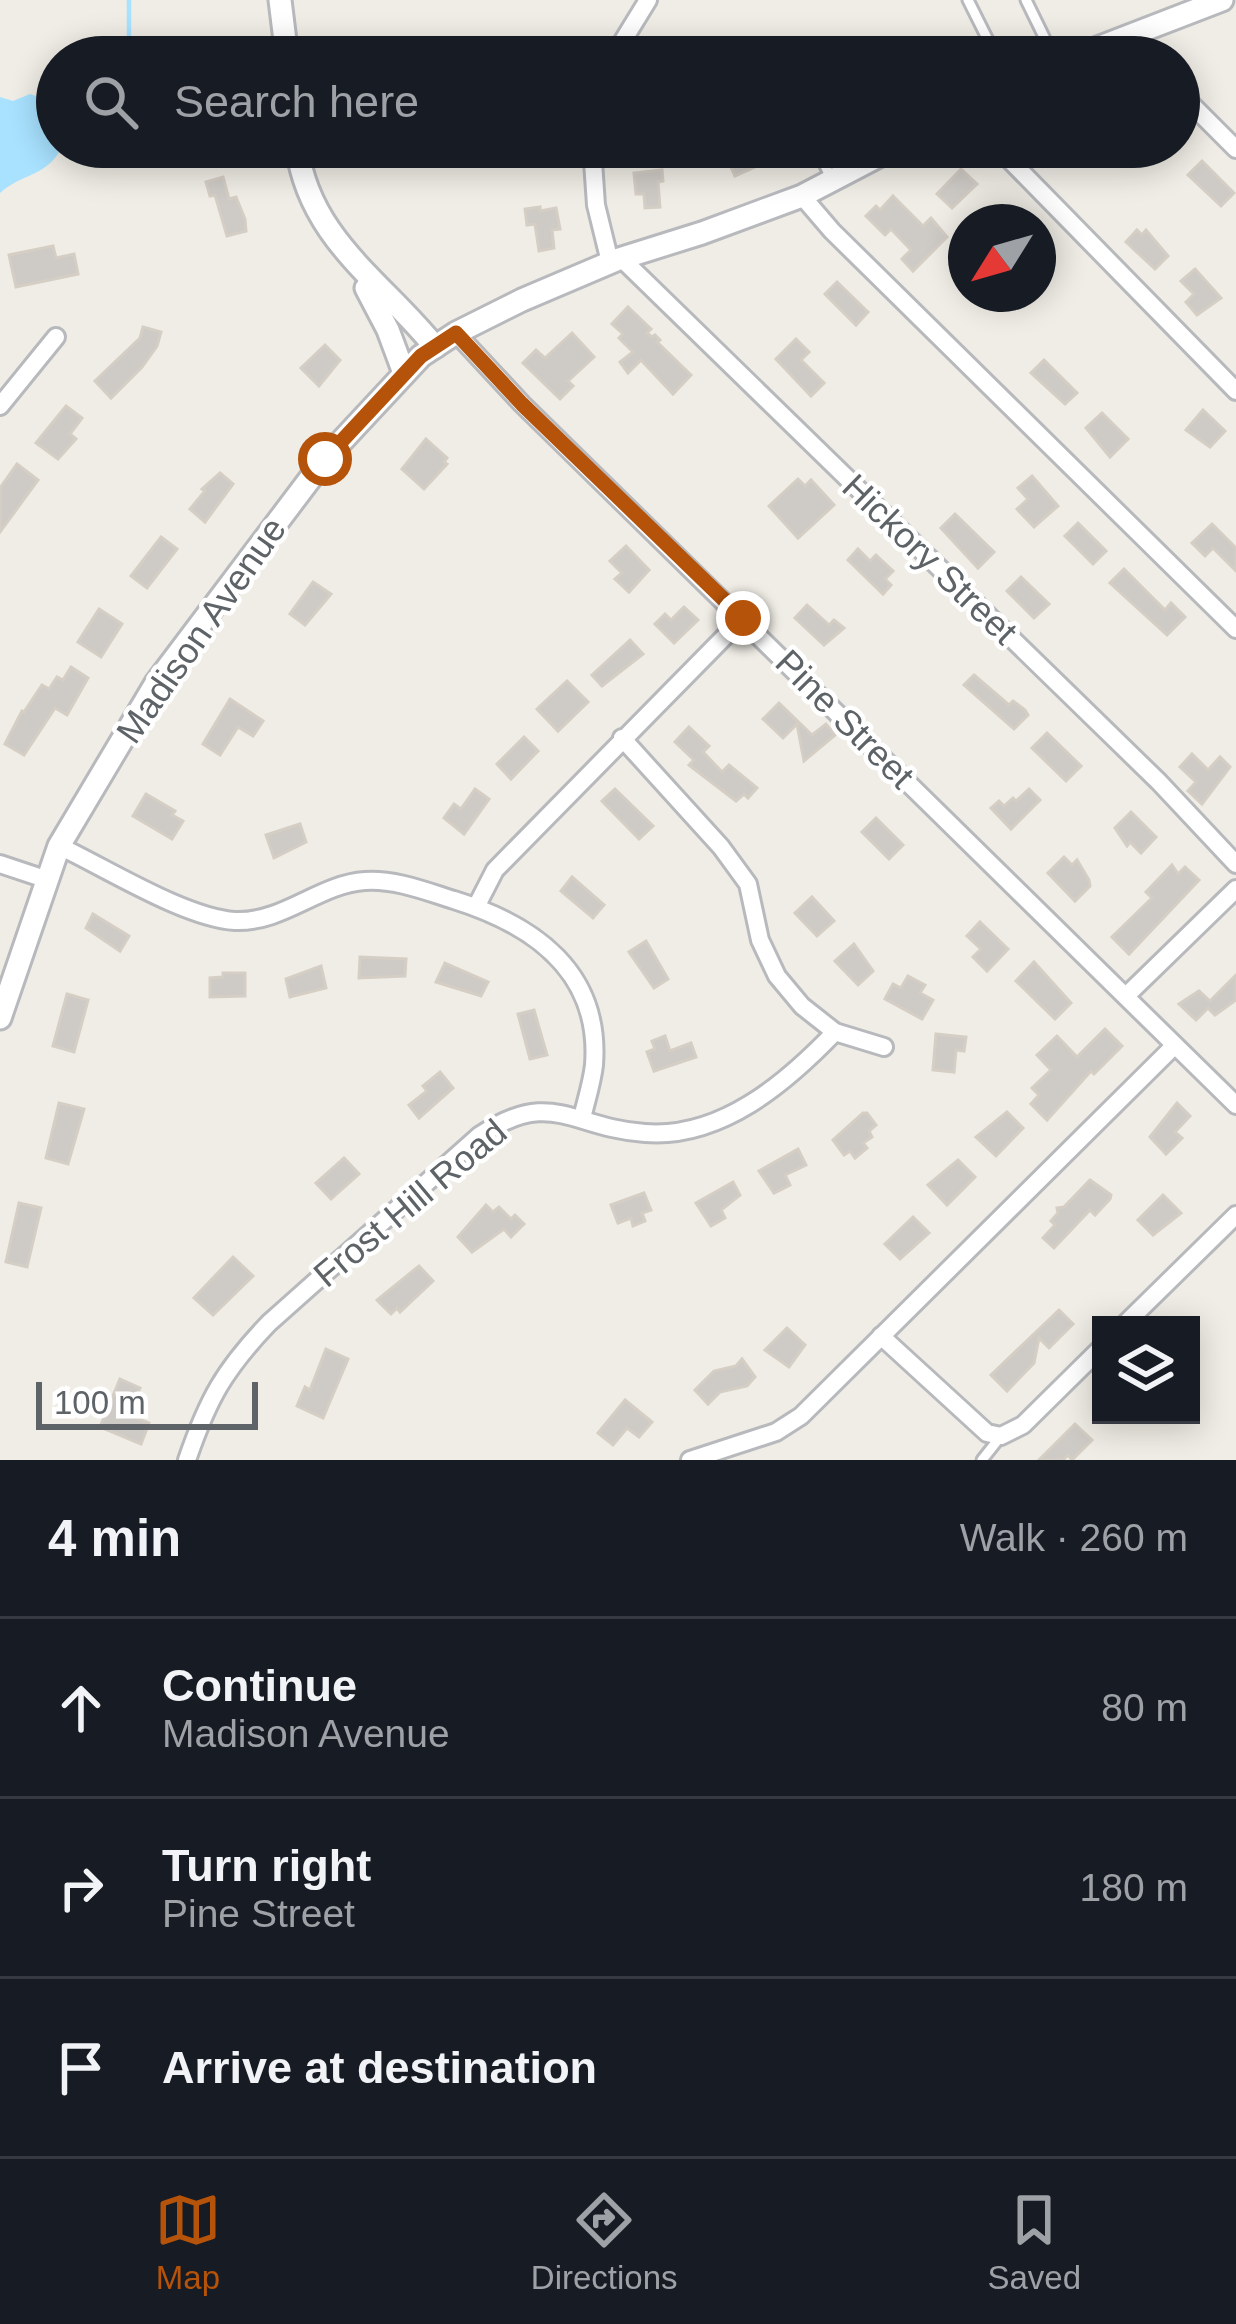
<!DOCTYPE html>
<meta charset="utf-8">
<style>
:root{--surface:#171b24;--page:#20242c;--text:#f1f3f6;--muted:#9ea1a6;--line:#363941;--accent:#b45309}
body{margin:0;font-family:Helvetica,sans-serif;background:var(--page);color:var(--text)}
.controls{position:absolute;right:36px;bottom:36px;display:grid;overflow:hidden;border-radius:0px;box-shadow:0 6px 30px #0003}
.controls button{width:108px;height:108px;display:grid;place-items:center;padding:0;border:0;border-bottom:3px solid var(--line);background:var(--surface);color:var(--text);font:60px sans-serif}
.compass{position:absolute;left:948px;top:204px;width:108px;height:108px;border-radius:50%;background:var(--surface);box-shadow:0 6px 30px #0003;rotate:233deg}
.scale{position:absolute;left:36px;bottom:30px;width:222px;box-sizing:border-box;padding-left:12px;border:6px solid #5e6367;border-top:0;font-size:33px;line-height:42px;white-space:nowrap;color:#5e6367;-webkit-text-stroke:9px #fff;paint-order:stroke}
.stop{position:absolute;width:36px;height:36px;margin:-27px;border:9px solid #b45309;border-radius:50%;background:#fff}
.stop.end{background:#b45309;border-color:#fff;box-shadow:0 3px 12px #0008}
.list{margin:0;padding:0;list-style:none}
h2{display:flex;justify-content:space-between;align-items:center;height:156px;margin:0;padding:0 48px;font-size:51px}
h2 small{font-size:39px;font-weight:400;color:var(--muted)}
.list li{display:grid;grid-template-columns:78px 1fr auto;gap:36px;align-items:center;box-sizing:border-box;height:180px;padding:0 48px;border-top:3px solid var(--line)}
.list b{display:block;font-size:45px;white-space:nowrap}
.list p{margin:0;font-size:39px;white-space:nowrap;color:var(--muted)}
.list em{font-size:39px;font-style:normal;color:var(--muted)}
.icon{flex:none;width:66px;height:66px;fill:none;stroke:currentColor;stroke-width:2;stroke-linecap:round;stroke-linejoin:round}
.map{position:relative;flex:none;width:1236px;height:1460px;overflow:hidden}
.search{position:absolute;background:var(--surface);box-shadow:0 6px 30px #0003;left:36px;right:36px;top:36px;height:132px;display:flex;align-items:center;gap:30px;box-sizing:border-box;padding:0 42px;border-radius:66px;color:var(--muted);font-size:45px}
.sheet{height:696px;background:var(--surface)}
nav{display:flex;justify-content:space-around;align-items:center;box-sizing:border-box;height:168px;border-top:3px solid var(--line);background:var(--surface);font-size:33px;color:var(--muted)}
nav a{display:grid;justify-items:center;gap:6px}
nav .on{color:var(--accent)}
.map>svg:first-child{display:block}
.water{fill:#a8e2ff}
.lines{fill:none;stroke-linecap:round;stroke-linejoin:round}
.stream{stroke:#a8e2ff;stroke-width:4.5}
.building{fill:#cecac6;stroke:#d5cec5;stroke-width:3}
.service-casing{stroke:#b7b9bd;stroke-width:15}
.minor-casing{stroke:#b7b9bd;stroke-width:22}
.tertiary-casing{stroke:#b7b9bd;stroke-width:27}
.service{stroke:#fff;stroke-width:9}
.minor{stroke:#fff;stroke-width:16}
.tertiary{stroke:#fff;stroke-width:21}
.route{stroke:#b45309;stroke-width:15}
.labels{text-anchor:middle;dominant-baseline:central;stroke-width:9;stroke-linejoin:round;paint-order:stroke}
.street-label{font-size:36px;fill:#5e6367;stroke:#fff}
</style>
<div class="map">
<svg width="1236" height="1460" viewBox="0 0 1236 1460">
<rect width="100%" height="100%" fill="#f0ede6"/>
<path class="water" d="M30,94L48,100L57,116V147H62C47,177 22,173 0,193V97L13,101Z"/>
<g class="lines">
<path class="stream" d="M129,0V57"/>
</g>
<g class="building">
<path d="M730,147H799L735,176L723,150Z"/>
<path d="M1202,161L1234,193L1221,206L1188,175Z"/>
<path d="M961,169L977,184L952,208L937,194Z"/>
<path d="M662,170L663,181L658,182L660,207L645,208L644,194H636L634,173Z"/>
<path d="M223,177L229,199L236,197L245,219L246,231L227,236L215,195L210,196L206,182Z"/>
<path d="M893,196L923,226L931,218L947,237L913,271L902,259L911,250L891,229L885,235L866,216L876,206L880,210Z"/>
<path d="M540,207V211L556,208L560,229L552,230L554,248L539,251L535,224L527,225L525,209Z"/>
<path d="M1137,230L1142,235L1146,230L1168,256L1155,269L1126,242Z"/>
<path d="M53,246L56,258L74,254L78,274L16,287L9,255Z"/>
<path d="M1195,269L1221,298L1197,315L1186,302L1194,294L1181,281Z"/>
<path d="M837,282L868,312L856,325L825,294Z"/>
<path d="M628,307L651,329L647,333L652,337L655,335L660,340L657,342L691,375L673,394L641,360L628,373L620,362L633,352L619,338L623,334L612,324Z"/>
<path d="M143,327L161,332L157,346L142,367L111,398L95,381L140,338Z"/>
<path d="M572,333L594,357L568,381L573,386L560,399L523,363L536,350L545,358Z"/>
<path d="M796,339L809,352L801,360L824,383L811,396L776,359Z"/>
<path d="M325,345L340,360L319,386L301,368Z"/>
<path d="M1044,360L1077,393L1065,404L1031,373Z"/>
<path d="M66,406L82,418L70,434L76,439L58,459L36,443Z"/>
<path d="M1203,410L1225,431L1210,447L1186,430Z"/>
<path d="M1102,413L1128,439L1110,457L1086,428Z"/>
<path d="M426,439L447,458L444,462L447,464L424,489L402,469Z"/>
<path d="M17,464L38,480L0,532V488Z"/>
<path d="M220,473L233,484L205,522L190,509L205,491L202,489Z"/>
<path d="M1032,476L1058,506L1034,527L1017,509L1028,499L1018,488Z"/>
<path d="M798,479L805,486L811,480L834,505L798,538L769,506Z"/>
<path d="M955,514L994,552L978,568L941,528Z"/>
<path d="M1078,523L1106,551L1093,564L1065,536Z"/>
<path d="M1212,524L1236,548V571L1213,548L1205,556L1192,543Z"/>
<path d="M161,537L177,549L147,588L131,576Z"/>
<path d="M626,546L649,570L629,592L615,579L622,573L610,561Z"/>
<path d="M858,549L870,561L876,555L893,571L885,579L891,585L883,594L848,560Z"/>
<path d="M1124,569L1165,610L1171,603L1185,617L1167,635L1110,583Z"/>
<path d="M1021,577L1049,604L1034,618L1007,591Z"/>
<path d="M313,582L331,594L305,625L290,614Z"/>
<path d="M807,605L829,625L834,620L844,628L824,645L795,618Z"/>
<path d="M684,607L698,620L674,643L655,624L665,614L671,620Z"/>
<path d="M99,609L122,624L101,657L78,642Z"/>
<path d="M630,640L643,654L602,686L592,675Z"/>
<path d="M71,667L88,678L67,715L55,708L24,755L5,744L22,711L24,712L42,685L49,689L57,677L63,680Z"/>
<path d="M974,675L1009,705L1013,701L1025,710L1028,715L1014,729L964,685Z"/>
<path d="M567,681L588,702L558,731L537,709Z"/>
<path d="M230,699L263,721L253,736L238,727L220,755L203,744Z"/>
<path d="M779,703L812,735L826,724L835,735L804,761L797,724L783,738L763,719Z"/>
<path d="M689,727L709,746L703,752L722,772L729,765L757,788L748,798L744,794L736,801L689,765L694,760L675,742Z"/>
<path d="M1047,733L1081,766L1066,781L1032,748Z"/>
<path d="M524,737L538,751L511,779L497,764Z"/>
<path d="M1192,754L1208,770L1220,757L1230,767L1202,804L1188,791L1196,782L1180,767Z"/>
<path d="M475,789L489,799L464,834L444,818L454,804L461,809Z"/>
<path d="M615,789L653,826L639,839L602,801Z"/>
<path d="M1029,789L1040,800L1011,829L991,808L999,801L1004,806L1013,798L1016,801Z"/>
<path d="M146,794L175,811L172,815L183,821L172,839L133,816Z"/>
<path d="M1131,812L1156,837L1141,853L1130,842L1127,846L1115,828Z"/>
<path d="M876,818L903,845L889,859L862,832Z"/>
<path d="M300,824L306,842L274,858L266,835Z"/>
<path d="M1064,857L1072,865L1077,860L1089,880L1090,886L1075,901L1048,873Z"/>
<path d="M1172,865L1178,874L1185,867L1199,880L1129,954L1112,937L1152,898L1146,892Z"/>
<path d="M572,877L604,905L593,918L561,891Z"/>
<path d="M812,897L834,921L817,936L795,913Z"/>
<path d="M93,914L129,936L120,951L86,928Z"/>
<path d="M980,922L1008,949L987,971L973,957L981,949L967,936Z"/>
<path d="M646,941L668,979L654,988L629,952Z"/>
<path d="M854,944L873,971L858,985L835,961Z"/>
<path d="M360,957L406,959L405,976L359,978Z"/>
<path d="M1034,962L1071,1003L1055,1019L1016,981Z"/>
<path d="M445,963L488,982L481,996L436,982Z"/>
<path d="M321,966L326,988L290,997L286,979Z"/>
<path d="M223,973H245V996L210,997V978L223,977Z"/>
<path d="M1236,975V1000L1215,1015L1208,1008L1196,1020L1179,1004L1199,991L1210,1001Z"/>
<path d="M908,976L925,985L920,993L933,1000L922,1019L885,999L893,984L901,988Z"/>
<path d="M67,994L88,1000L74,1052L53,1046Z"/>
<path d="M534,1010L547,1055L530,1059L518,1014Z"/>
<path d="M1105,1029L1122,1046L1094,1074L1091,1071L1047,1120L1031,1104L1039,1095L1032,1088L1051,1070L1037,1055L1057,1036L1077,1057Z"/>
<path d="M936,1034L966,1037L964,1051L956,1050L954,1072L933,1070Z"/>
<path d="M665,1036L670,1051L691,1043L696,1057L654,1071L647,1052L655,1049L652,1041Z"/>
<path d="M440,1072L453,1088L419,1118L409,1105L427,1091L423,1086Z"/>
<path d="M59,1103L84,1109L68,1164L46,1158Z"/>
<path d="M1177,1103L1190,1116L1175,1132L1182,1138L1166,1154L1150,1137Z"/>
<path d="M1007,1112L1023,1128L996,1156L976,1137Z"/>
<path d="M863,1113H867L876,1125L869,1131L872,1137L863,1143L867,1148L855,1158L850,1151L844,1155L833,1140Z"/>
<path d="M798,1149L806,1165L785,1175L790,1185L774,1193L759,1171Z"/>
<path d="M344,1158L359,1174L331,1199L316,1183Z"/>
<path d="M958,1160L975,1177L947,1205L928,1185Z"/>
<path d="M1090,1180L1111,1195L1110,1199L1095,1215L1090,1210L1054,1248L1043,1238L1055,1225L1051,1221L1058,1213L1057,1208L1064,1207Z"/>
<path d="M733,1182L740,1195L721,1210L725,1218L711,1226L696,1203Z"/>
<path d="M644,1193L651,1210L642,1213L645,1221L633,1226L631,1218L618,1223L611,1205Z"/>
<path d="M1163,1195L1181,1213L1153,1235L1138,1220Z"/>
<path d="M19,1203L41,1208L27,1267L6,1262Z"/>
<path d="M486,1205L493,1212L499,1207L511,1219L515,1215L524,1224L511,1237L504,1229L472,1252L458,1237Z"/>
<path d="M913,1217L929,1233L900,1259L885,1244Z"/>
<path d="M233,1257L253,1276L213,1315L194,1298Z"/>
<path d="M419,1266L433,1281L400,1312L397,1308L391,1314L377,1300Z"/>
<path d="M1059,1310L1073,1324L1049,1348L1039,1338L1034,1363L1007,1391L991,1375Z"/>
<path d="M787,1328L805,1345L789,1367L765,1350Z"/>
<path d="M326,1349L348,1359L323,1418L297,1406L305,1387L310,1390Z"/>
<path d="M742,1359L755,1377L747,1386L720,1392L708,1404L695,1390L714,1371L736,1366Z"/>
<path d="M120,1379L140,1388L132,1407L134,1417L149,1423L141,1444L100,1427Z"/>
<path d="M625,1400L652,1422L639,1437L627,1428L613,1445L598,1433Z"/>
<path d="M1075,1424L1092,1440L1072,1460L1068,1455L1063,1460H1039Z"/>
</g>
<g class="lines">
<g class="service-casing">
<g id="service">
<path d="M968,0L996,56"/>
<path d="M1026,0L1047,43"/>
<path d="M962,57L983,48L992,53"/>
<path d="M816,147L832,180"/>
<path d="M982,1460L1001,1436"/>
</g>
</g>
<g class="minor-casing">
<g id="minor">
<path d="M1123,36L1144,57"/>
<path d="M613,57L648,0"/>
<path d="M1179,92L1236,149"/>
<path d="M592,147L596,205L610,262"/>
<path d="M997,147L1236,391"/>
<path d="M802,196L832,231L1236,629"/>
<path d="M621,258L1159,782L1236,864"/>
<path d="M456,333L522,404L1236,1105"/>
<path d="M0,406L56,337"/>
<path d="M622,738L721,847L748,884L760,940L777,976L802,1006L835,1032L884,1047"/>
<path d="M59,846C106,868 185,918 235,921C283,923 319,884 365,881C395,879 425,891 454,900C534,925 601,972 594,1065C592,1083 586,1101 582,1118"/>
<path d="M0,864L45,879"/>
<path d="M476,907L495,870L743,618"/>
<path d="M1127,995L1236,889"/>
<path d="M1124,1325L1236,1215"/>
<path d="M881,1336L987,1433L1001,1436L1023,1425L1101,1348"/>
<path d="M187,1460C208,1399 224,1370 269,1323L479,1136C552,1087 571,1128 645,1133C721,1139 786,1083 835,1032"/>
<path d="M690,1460L776,1432L801,1416L1173,1047"/>
</g>
</g>
<g class="tertiary-casing">
<g id="tertiary">
<path d="M280,0L287,57"/>
<path d="M1074,57L1222,0"/>
<path d="M297,147C309,239 382,281 435,347"/>
<path d="M366,288L388,330L404,373"/>
<path d="M0,1018L59,846L156,683L325,459L421,356L456,333L522,300L616,260L702,233L802,196L896,147"/>
</g>
</g>
<use href="#service" class="service"/>
<use href="#minor" class="minor"/>
<use href="#tertiary" class="tertiary"/>
</g>
<g class="lines">
<path class="route" d="M325,459L421,356L456,333L522,404L743,618"/>
</g>
<g class="labels">
<g class="street-label">
<text transform="translate(930 559) rotate(44)">Hickory Street</text>
<text transform="translate(201 630) rotate(-55)">Madison Avenue</text>
<text transform="translate(845 719) rotate(45)">Pine Street</text>
<text transform="translate(410 1203) rotate(-40)">Frost Hill Road</text>
</g>
</g>
</svg>
<div class="controls">
<button><svg class="icon" aria-label="layers" viewBox="0 0 24 24"><path d="M12 4l9 5-9 5-9-5zM3 14l9 5 9-5"/></svg></button>
</div>
<svg class="compass" viewBox="-18 -18 36 36"><path d="M0-13l5 13h-10z" fill="#e53935"/><path d="M0 13l5-13h-10z" fill="#9ea1a6"/></svg>
<div class="scale">100 m</div>
<div class="stop" style="left:325px;top:459px"></div>
<div class="stop end" style="left:743px;top:618px"></div>
<div class="search"><svg class="icon" aria-label="search" viewBox="0 0 24 24"><circle cx="10" cy="10" r="6"/><path d="M15 15l6 6"/></svg>Search here</div>
</div>
<section class="sheet">
<h2>4 min<small>Walk · 260 m</small></h2>
<ul class="list">
<li><svg class="icon" aria-label="ahead" viewBox="0 0 24 24"><path d="M12 20V5M6 11l6-6 6 6"/></svg><div><b>Continue</b><p>Madison Avenue</p></div><em>80 m</em></li>
<li><svg class="icon" aria-label="right" viewBox="0 0 24 24"><path d="M7 20v-9h11M14 6l5 5-5 5"/></svg><div><b>Turn right</b><p>Pine Street</p></div><em>180 m</em></li>
<li><svg class="icon" aria-label="arrive" viewBox="0 0 24 24"><path d="M6 21V4h12l-3 4 3 4H6"/></svg><div><b>Arrive at destination</b></div></li>
</ul>
</section>
<nav>
<a class="on"><svg class="icon" aria-label="map" viewBox="0 0 24 24"><path d="M3 6l6-2 6 2 6-2v14l-6 2-6-2-6 2zM9 4v14M15 6v14"/></svg>Map</a>
<a><svg class="icon" aria-label="directions" viewBox="0 0 24 24"><path d="M12 3l9 9-9 9-9-9zM9 14v-3h6M13 9l2 2-2 2"/></svg>Directions</a>
<a><svg class="icon" aria-label="saved" viewBox="0 0 24 24"><path d="M7 4h10v16l-5-4-5 4z"/></svg>Saved</a>
</nav>
